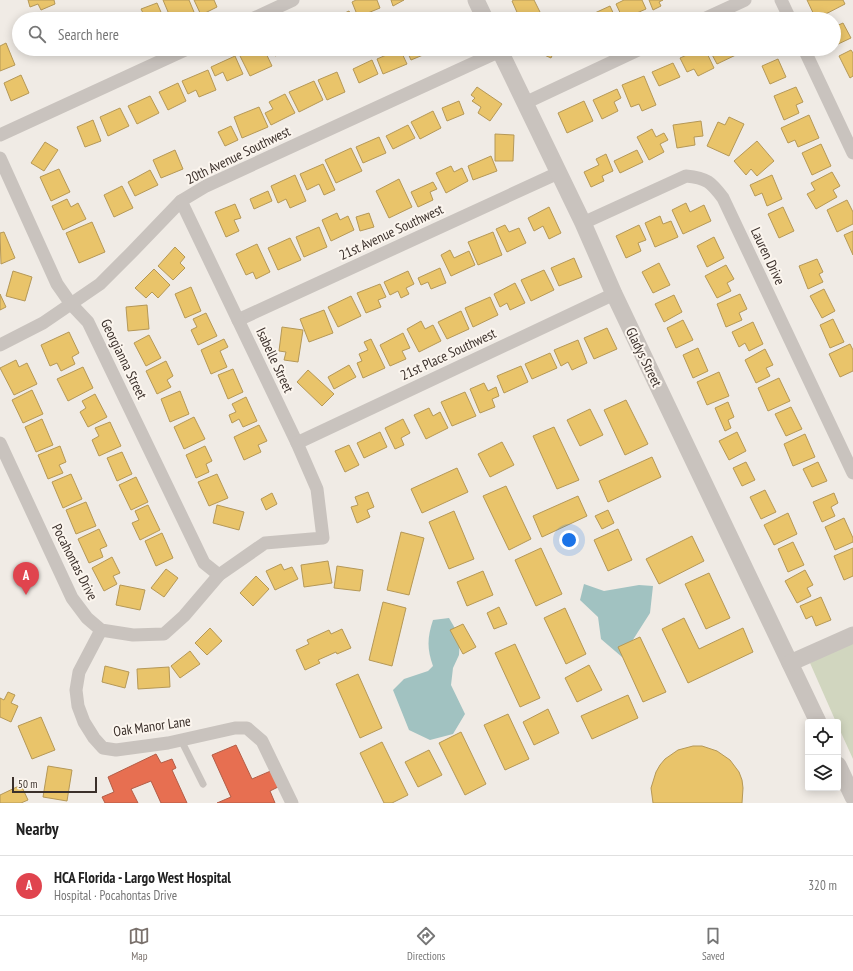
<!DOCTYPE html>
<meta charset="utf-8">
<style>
:root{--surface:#fff;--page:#f2f2f2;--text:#222;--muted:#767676;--line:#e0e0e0;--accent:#7a716c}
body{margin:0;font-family:"PT Sans Narrow",sans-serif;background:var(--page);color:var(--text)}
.controls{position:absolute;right:12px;bottom:12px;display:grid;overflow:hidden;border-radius:4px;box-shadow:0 2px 10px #0003}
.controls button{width:36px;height:36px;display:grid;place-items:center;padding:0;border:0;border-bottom:1px solid var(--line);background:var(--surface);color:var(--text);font:20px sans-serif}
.scale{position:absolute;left:12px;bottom:10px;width:85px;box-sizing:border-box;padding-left:4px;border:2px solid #3b302b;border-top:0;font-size:11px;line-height:14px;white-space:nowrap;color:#3b302b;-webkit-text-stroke:3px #fbf5ee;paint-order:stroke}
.you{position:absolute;left:569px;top:540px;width:14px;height:14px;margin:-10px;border:3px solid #fff;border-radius:50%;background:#1a73e8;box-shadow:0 0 0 6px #1a73e833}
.badge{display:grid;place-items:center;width:26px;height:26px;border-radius:50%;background:var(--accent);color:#fff;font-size:13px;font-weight:700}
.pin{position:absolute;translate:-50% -33px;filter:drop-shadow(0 1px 2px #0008)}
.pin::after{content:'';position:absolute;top:21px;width:14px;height:12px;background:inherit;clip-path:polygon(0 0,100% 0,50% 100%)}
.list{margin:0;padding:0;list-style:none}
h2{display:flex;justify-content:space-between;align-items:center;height:52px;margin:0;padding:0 16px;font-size:17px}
h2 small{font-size:13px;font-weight:400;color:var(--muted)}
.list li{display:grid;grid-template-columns:26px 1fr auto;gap:12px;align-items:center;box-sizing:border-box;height:60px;padding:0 16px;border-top:1px solid var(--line)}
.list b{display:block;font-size:15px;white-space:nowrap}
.list p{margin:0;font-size:13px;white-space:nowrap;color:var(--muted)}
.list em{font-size:13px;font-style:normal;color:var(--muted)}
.icon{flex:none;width:22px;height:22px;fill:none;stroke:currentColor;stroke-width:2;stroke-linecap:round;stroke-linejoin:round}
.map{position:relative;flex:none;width:853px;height:803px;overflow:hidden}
.search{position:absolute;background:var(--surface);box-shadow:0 2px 10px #0003;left:12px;right:12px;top:12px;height:44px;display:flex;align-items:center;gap:10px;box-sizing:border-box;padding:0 14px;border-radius:22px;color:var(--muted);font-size:15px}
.sheet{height:112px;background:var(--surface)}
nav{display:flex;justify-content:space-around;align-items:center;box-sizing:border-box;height:56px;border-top:1px solid var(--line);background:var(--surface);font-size:11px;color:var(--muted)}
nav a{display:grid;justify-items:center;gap:2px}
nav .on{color:var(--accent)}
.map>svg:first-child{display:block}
.green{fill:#d1d6bf}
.water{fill:#a1c2c1}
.homes{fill:#e9c46a;stroke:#b59857}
.shops{fill:#e76f51;stroke:#b35c46}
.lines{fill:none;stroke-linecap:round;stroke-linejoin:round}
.service{stroke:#c9c3be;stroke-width:7}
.minor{stroke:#c9c3be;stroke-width:13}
.tertiary{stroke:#c9c3be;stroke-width:17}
.labels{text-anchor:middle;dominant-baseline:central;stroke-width:4;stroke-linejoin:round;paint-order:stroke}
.street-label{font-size:14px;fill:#3b302b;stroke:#fbf5ee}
</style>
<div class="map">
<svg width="853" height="803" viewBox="0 0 853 803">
<rect width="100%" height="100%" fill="#f0ebe5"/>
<path class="green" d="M853,642V759L838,726V722H836L810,663Z"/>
<g class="water">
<path d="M584,584L604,591L639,585L653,586L650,613L622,657L601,639L598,617L580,600Z"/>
<path d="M449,618L460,637L459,655L453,668L451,685L465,714L453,734L430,740L409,730L393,690L404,679L428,671L433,666C427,649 427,638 433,620Z"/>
</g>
<g class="homes">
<path d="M28,0H54L55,4L41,10L38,4L30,7Z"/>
<path d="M163,0H189L194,12L179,19H171Z"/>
<path d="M194,0H214L217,7L201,15Z"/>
<path d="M356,0H377L380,8L358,17L352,2Z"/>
<path d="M391,0H404L393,6Z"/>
<path d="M514,0H534L542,16L535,19H520L512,1Z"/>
<path d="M624,0H642L646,9L623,19L616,4Z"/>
<path d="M649,0H663L659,2L661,6L653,10Z"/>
<path d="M807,0H843L845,4L816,19Z"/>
<path d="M157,3L164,19H141L145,17L141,9Z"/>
<path d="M610,6L616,19H587L586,17Z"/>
<path d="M349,11L352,17L348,19H332Z"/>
<path d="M843,23L851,38L836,45L834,41V27Z"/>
<path d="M6,43L15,65L0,71V46Z"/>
<path d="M250,49H264L272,66L250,76L239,54Z"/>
<path d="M272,49H290L275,56Z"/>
<path d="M400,49L407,64L383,74L377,59Z"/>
<path d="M406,49H434L435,50L411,60Z"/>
<path d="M531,49H555L551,58Z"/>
<path d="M700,49H705L714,68L698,76L694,69L687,72L680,58Z"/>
<path d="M709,49H739L740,53L717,64Z"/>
<path d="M851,50L853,53V76L850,78L839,56Z"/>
<path d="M235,56L243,74L227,81L223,72L215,76L211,67Z"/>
<path d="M778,59L786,77L770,84L762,66Z"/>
<path d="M372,60L378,74L359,83L353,69Z"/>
<path d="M673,63L680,77L659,86L652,72Z"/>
<path d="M208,70L216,90L199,97L196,90L188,94L182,81Z"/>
<path d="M337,72L345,92L327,100L318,80Z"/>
<path d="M21,75L29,93L11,101L4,83Z"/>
<path d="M644,76L656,105L642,111L639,104L631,107L622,85Z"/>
<path d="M314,81L323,100L299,112L289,92Z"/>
<path d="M178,83L186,101L168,110L159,92Z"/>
<path d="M477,87L502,104L490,121L478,113L481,107L472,101L475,98L471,95Z"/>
<path d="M796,87L803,102L796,105L799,113L784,120L774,96Z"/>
<path d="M617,89L621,98L614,102L618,111L602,119L593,100Z"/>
<path d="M285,94L295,113L271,125L265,113L273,109L269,102Z"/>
<path d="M150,96L159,113L137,124L128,106Z"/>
<path d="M459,101L464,114L447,121L442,108Z"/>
<path d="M584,101L593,121L567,133L558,113Z"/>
<path d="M259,107L268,127L242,138L234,117Z"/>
<path d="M120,108L129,126L108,136L100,117Z"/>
<path d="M433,111L441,128L420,139L411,122Z"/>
<path d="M809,115L819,138L798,147L795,140L788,143L781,128Z"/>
<path d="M729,117L744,124L729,156L707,146L718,122L725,125Z"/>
<path d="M93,120L101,141L85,147L77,127Z"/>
<path d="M701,121L703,136L694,137L695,145L677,148L673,125Z"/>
<path d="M408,125L415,138L393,149L386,136Z"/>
<path d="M231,126L238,140L225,146L218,132Z"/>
<path d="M652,129L656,137L664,133L668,140L660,144L664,152L649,160L637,137Z"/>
<path d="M495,134L514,135L513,161H495Z"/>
<path d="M379,137L386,153L363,163L356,147Z"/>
<path d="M757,141L774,161L757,176L751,169L746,175L734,161Z"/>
<path d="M45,142L58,150L44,171L31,163Z"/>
<path d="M821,144L831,166L812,175L802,153Z"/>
<path d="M351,148L362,171L336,183L325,160Z"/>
<path d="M175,150L183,169L161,178L153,160Z"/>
<path d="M637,150L643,162L620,173L614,161Z"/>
<path d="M606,154L613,171L602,176L604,181L591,187L584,172L599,165L596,159Z"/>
<path d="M491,156L497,171L473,180L468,166Z"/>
<path d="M323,164L335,190L324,195L319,184L307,190L300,174Z"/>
<path d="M451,166L454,172L462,168L468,181L446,193L436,173Z"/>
<path d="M59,169L70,192L51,201L40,177Z"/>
<path d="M150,170L158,185L135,196L128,182Z"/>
<path d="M832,172L840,186L833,190L837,197L816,209L807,194L815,190L811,183Z"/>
<path d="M295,175L306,201L290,208L286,199L278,203L271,186Z"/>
<path d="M772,175L782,199L767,206L762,193L755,196L750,185Z"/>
<path d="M399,179L412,207L389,218L376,191Z"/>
<path d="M433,182L437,189L430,192L433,200L418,207L411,192Z"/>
<path d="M122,186L133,208L114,217L104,195Z"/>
<path d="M268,191L272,201L254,209L250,199Z"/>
<path d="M67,199L71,207L78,203L86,219L63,230L52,206Z"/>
<path d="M847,200L853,212V224L837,232L827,210Z"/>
<path d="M686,203L690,212L704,205L711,221L683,234L672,210Z"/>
<path d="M235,204L241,218L234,220L239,231L226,237L215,212Z"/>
<path d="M549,207L561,233L549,239L543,226L534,231L528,218Z"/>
<path d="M783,207L794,231L779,238L768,214Z"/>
<path d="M337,213L340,220L348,216L354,230L331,241L322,220Z"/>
<path d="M369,213L374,227L360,231L356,217Z"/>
<path d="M660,216L663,224L671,221L678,237L655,247L645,223Z"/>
<path d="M92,222L105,252L79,263L66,233Z"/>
<path d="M505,225L509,232L519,228L526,243L507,252L496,229Z"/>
<path d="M639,225L646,240L638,243L641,251L626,258L616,236Z"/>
<path d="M319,227L327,247L304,257L296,237Z"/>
<path d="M853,231V255L844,235Z"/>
<path d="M4,232L15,258L1,264L0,233Z"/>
<path d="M493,232L502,255L478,265L468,242Z"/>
<path d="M714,237L724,258L707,267L697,246Z"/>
<path d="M290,238L301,260L278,270L268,248Z"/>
<path d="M257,244L270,272L256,279L253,272L246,275L236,254Z"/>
<path d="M175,247L185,257L180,263L185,268L173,280L158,266Z"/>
<path d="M450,250L454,258L469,251L475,265L451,276L441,255Z"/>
<path d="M574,258L582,277L559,286L551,268Z"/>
<path d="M817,259L823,272L819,274L823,282L808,289L799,266Z"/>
<path d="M659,263L670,285L653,293L642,272Z"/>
<path d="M726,265L734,279L727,283L731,291L717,298L705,276Z"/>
<path d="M440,268L446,283L431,289L428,282L421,285L418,278Z"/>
<path d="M154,269L170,285L158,298L152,292L146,298L135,288Z"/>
<path d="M544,270L554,290L531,301L521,280Z"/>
<path d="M13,271L32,277L25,301L6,296Z"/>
<path d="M408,271L414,284L406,288L409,294L401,298L398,291L390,295L384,282Z"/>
<path d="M515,283L525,303L510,310L507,303L500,307L494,294Z"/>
<path d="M380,284L386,297L378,300L381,307L366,313L357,293Z"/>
<path d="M191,287L201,311L185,318L175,294Z"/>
<path d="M824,289L835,311L822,318L810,296Z"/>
<path d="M0,294L6,307L0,310Z"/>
<path d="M740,294L747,309L739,313L742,320L726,327L717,304Z"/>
<path d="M674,295L682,312L664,322L655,304Z"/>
<path d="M351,296L361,316L338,327L328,307Z"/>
<path d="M490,297L498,315L473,327L465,308Z"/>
<path d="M147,305L149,329L128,331L126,307Z"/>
<path d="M324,310L333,333L309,342L300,319Z"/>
<path d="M461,311L469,329L447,339L438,322Z"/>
<path d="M206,313L217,336L198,345L191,330L197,327L193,319Z"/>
<path d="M833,319L844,342L830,348L820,325Z"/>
<path d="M683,320L693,340L676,348L667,328Z"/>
<path d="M421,321L425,329L433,325L441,341L419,352L407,329Z"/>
<path d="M753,322L763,344L749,351L745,343L739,347L732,332Z"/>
<path d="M282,327L303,330L298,362L284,360L286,352L279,351Z"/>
<path d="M607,328L617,349L594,359L584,338Z"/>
<path d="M69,332L79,353L72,357L75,364L61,371L57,363L50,366L41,345Z"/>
<path d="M403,333L410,348L402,351L406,359L390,366L380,345Z"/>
<path d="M149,335L161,358L146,366L134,343Z"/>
<path d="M224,339L228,347L220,351L227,367L211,374L201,350Z"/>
<path d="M371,339L385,368L363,378L357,363L362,361L359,354L368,350L364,342Z"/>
<path d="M578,340L587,363L572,370L568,362L561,366L554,350Z"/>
<path d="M850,344L853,350V371L840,377L829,354Z"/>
<path d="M698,348L708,371L693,378L683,355Z"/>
<path d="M765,349L773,365L766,368L770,376L756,383L745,360Z"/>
<path d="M550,353L557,368L532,379L525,364Z"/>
<path d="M16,360L19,367L27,363L37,384L14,395L0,368Z"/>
<path d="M166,361L173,376L167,380L171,387L157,394L146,371Z"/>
<path d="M349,365L356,377L334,389L328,377Z"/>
<path d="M521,366L528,382L504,393L497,376Z"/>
<path d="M83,367L93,388L68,401L57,379Z"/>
<path d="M233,369L243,392L228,399L218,375Z"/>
<path d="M308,370L334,394L322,406L297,382Z"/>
<path d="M719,372L729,396L707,405L697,382Z"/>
<path d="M779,378L790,401L768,411L758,388Z"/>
<path d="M484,383L488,391L496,387L499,396L492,399L495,407L480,413L470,389Z"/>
<path d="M32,390L43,414L23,423L12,400Z"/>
<path d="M180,391L189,414L170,422L161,399Z"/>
<path d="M465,392L476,416L452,426L441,402Z"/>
<path d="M95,394L107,417L88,427L80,412L86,408L82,401Z"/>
<path d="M246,397L257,421L243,427L239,419L232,423L229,415L236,412L232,404Z"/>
<path d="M626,400L648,444L625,455L604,410Z"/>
<path d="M728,402L734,417L728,420L731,428L725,431L715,408Z"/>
<path d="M791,407L802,429L786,436L775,414Z"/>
<path d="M429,408L433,416L440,412L448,428L426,439L414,415Z"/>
<path d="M590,409L603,435L580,446L567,420Z"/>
<path d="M194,417L205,439L184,449L174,427Z"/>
<path d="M42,419L53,445L36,452L25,427Z"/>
<path d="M403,419L410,433L401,438L404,445L395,449L385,428Z"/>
<path d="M110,422L121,446L99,456L92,440L99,436L95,428Z"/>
<path d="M259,425L267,441L258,445L261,452L244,460L234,437Z"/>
<path d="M554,427L579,480L557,489L533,436Z"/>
<path d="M380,432L387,447L364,458L357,443Z"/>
<path d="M737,432L746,451L729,460L719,441Z"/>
<path d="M805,434L815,457L793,466L784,444Z"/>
<path d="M502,442L514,465L490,477L478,454Z"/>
<path d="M349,445L359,465L345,472L335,451Z"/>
<path d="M60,446L66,462L59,465L63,473L48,479L38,455Z"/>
<path d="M205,446L212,461L206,464L209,472L196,478L186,455Z"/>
<path d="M122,452L132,474L117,481L107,458Z"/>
<path d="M652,457L661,477L608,502L599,481Z"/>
<path d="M746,462L755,480L742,486L733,468Z"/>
<path d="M818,462L827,481L812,487L803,469Z"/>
<path d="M457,468L468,492L422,513L411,489Z"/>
<path d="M71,474L82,499L63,508L52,482Z"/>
<path d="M217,474L228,498L209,506L198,482Z"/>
<path d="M136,477L148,502L131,510L119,485Z"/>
<path d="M506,486L531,539L509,550L483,496Z"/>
<path d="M765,490L776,512L761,519L750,497Z"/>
<path d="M368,492L374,507L367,510L370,517L357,523L351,507L358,505L355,497Z"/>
<path d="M272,493L277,504L266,510L261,499Z"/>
<path d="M834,493L838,503L831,507L835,516L822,522L813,502Z"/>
<path d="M578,496L587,516L542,537L533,516Z"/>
<path d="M86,502L96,526L76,534L66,510Z"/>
<path d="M148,505L160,530L140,540L132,523L139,520L135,511Z"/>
<path d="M217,505L244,512L239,530L213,523Z"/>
<path d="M608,510L614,523L602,529L595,516Z"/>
<path d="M454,511L474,559L449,569L429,522Z"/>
<path d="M788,513L797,534L774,545L764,525Z"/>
<path d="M844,518L853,538V542L835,550L825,527Z"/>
<path d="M99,529L107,546L100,549L103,557L89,563L78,539Z"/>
<path d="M618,529L632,560L608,571L594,540Z"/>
<path d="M401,532L424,538L409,595L387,590Z"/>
<path d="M162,533L173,558L156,566L145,541Z"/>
<path d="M692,536L704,561L659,584L646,559Z"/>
<path d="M793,542L804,565L788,572L778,549Z"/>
<path d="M541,548L562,594L536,606L515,560Z"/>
<path d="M853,548V576L844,580L834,556Z"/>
<path d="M112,557L120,573L113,576L117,584L104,591L92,568Z"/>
<path d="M328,561L332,583L304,587L301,565Z"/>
<path d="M281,564L284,570L292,567L298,579L275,590L266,571Z"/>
<path d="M337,566L363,570L360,591L334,588Z"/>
<path d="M166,569L178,578L164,597L151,588Z"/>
<path d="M805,570L813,585L807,588L811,596L797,603L785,581Z"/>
<path d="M483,571L493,595L467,606L457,582Z"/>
<path d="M709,573L730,618L706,629L685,584Z"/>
<path d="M256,576L269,589L253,606L240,593Z"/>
<path d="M120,585L145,590L140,610L116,605Z"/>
<path d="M821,597L831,620L816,626L812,616L806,619L800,606Z"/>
<path d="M383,602L406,608L392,666L369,660Z"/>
<path d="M499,607L507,624L494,629L487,613Z"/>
<path d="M565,608L586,654L566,664L544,618Z"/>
<path d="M684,618L699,649L743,628L753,652L688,683L662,629Z"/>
<path d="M463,624L476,647L463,654L450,630Z"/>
<path d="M210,628L222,641L207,655L195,643Z"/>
<path d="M342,629L351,648L337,654L336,652L318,660L320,663L305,670L296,650L309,644L307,640L329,630L331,634Z"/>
<path d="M640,637L666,692L643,702L618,647Z"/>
<path d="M515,644L540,698L520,707L495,653Z"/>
<path d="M190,651L200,664L180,678L171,666Z"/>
<path d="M589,665L602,690L577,702L565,678Z"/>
<path d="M105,666L129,672L125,688L102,682Z"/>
<path d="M169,667L170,687L138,689L137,669Z"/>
<path d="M358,674L382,728L360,738L336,684Z"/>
<path d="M8,692L15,695L11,703L18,706L11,722L0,717V698L4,700Z"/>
<path d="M628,695L638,718L592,739L581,716Z"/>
<path d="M548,709L559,733L534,745L523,722Z"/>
<path d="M508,714L529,759L505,770L484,725Z"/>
<path d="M41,717L55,750L32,759L18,726Z"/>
<path d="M461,732L486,784L465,795L439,743Z"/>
<path d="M382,742L408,795L392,803H384L360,753Z"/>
<path d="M693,746H702L717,751L730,760L739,772L742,780L743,788L742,803H653L651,788L656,772L660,765L665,759L678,750Z"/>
<path d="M429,750L442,775L418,787L405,762Z"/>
<path d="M48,766L72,770L67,801L43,797Z"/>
<path d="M21,785L28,800L21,803H0V795Z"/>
</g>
<g class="shops">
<path d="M236,745L252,779L273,770L280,786L270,791L275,803H217L231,797L212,755Z"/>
<path d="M156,754L161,763L172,759L176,768L172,770L187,803H161L151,781L131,789L138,803H105L102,797L114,792L108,777Z"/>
</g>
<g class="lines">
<path class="service" d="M181,740L203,784"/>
<g class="minor">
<path d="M781,0L790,19"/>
<path d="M252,19L293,0"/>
<path d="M704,19L745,0"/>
<path d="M804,49L853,153"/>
<path d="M525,103L640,49"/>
<path d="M0,135L187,49"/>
<path d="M0,158L57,284L71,304L88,322L204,563L219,575"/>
<path d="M583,223L686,176C707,178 711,182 723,198L853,473"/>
<path d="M238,320L558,173"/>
<path d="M0,345L43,323L100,284L130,254L181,201L206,186L500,51"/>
<path d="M0,443L72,598L87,618L101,630L133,635L164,634L184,616L219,575L265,543L323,538L317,489L297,443L181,201"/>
<path d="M297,443L614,294"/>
<path d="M101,630L79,672L76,690L78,706L84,722L94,738L103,748L116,750L168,743L235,728H247L262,741L292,803"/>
</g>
<g class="tertiary">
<path d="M476,0L485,19"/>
<path d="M499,49L583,223L614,294L818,722"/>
<path d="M790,663L853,635"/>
<path d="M838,765L853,797"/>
</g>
</g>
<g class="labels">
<g class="street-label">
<text transform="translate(238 155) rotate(-26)">20th Avenue Southwest</text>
<text transform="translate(391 232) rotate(-25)">21st Avenue Southwest</text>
<text transform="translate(768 256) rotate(65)">Lauren Drive</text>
<text transform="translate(448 354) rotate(-25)">21st Place Southwest</text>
<text transform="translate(644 357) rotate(64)">Gladys Street</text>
<text transform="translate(124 359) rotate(64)">Georgianna Street</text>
<text transform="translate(275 360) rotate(65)">Isabelle Street</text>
<text transform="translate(75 562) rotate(63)">Pocahontas Drive</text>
<text transform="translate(152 726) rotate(-8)">Oak Manor Lane</text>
</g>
</g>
</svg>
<div class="controls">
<button><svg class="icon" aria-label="locate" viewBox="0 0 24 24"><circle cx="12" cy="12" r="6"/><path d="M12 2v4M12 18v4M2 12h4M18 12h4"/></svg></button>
<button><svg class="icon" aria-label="layers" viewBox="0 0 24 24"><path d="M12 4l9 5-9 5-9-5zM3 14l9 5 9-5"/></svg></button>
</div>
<div class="scale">50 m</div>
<div class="you"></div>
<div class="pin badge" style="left:26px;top:595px;background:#e0444e">A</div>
<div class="search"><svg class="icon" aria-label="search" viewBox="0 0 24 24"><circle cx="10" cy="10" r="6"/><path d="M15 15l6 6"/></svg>Search here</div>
</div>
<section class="sheet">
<h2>Nearby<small></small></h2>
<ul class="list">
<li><span class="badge" style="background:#e0444e">A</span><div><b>HCA Florida - Largo West Hospital</b><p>Hospital · Pocahontas Drive</p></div><em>320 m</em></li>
</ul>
</section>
<nav>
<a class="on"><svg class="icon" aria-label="map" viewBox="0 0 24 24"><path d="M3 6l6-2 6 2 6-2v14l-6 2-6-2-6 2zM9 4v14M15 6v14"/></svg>Map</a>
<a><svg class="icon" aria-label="directions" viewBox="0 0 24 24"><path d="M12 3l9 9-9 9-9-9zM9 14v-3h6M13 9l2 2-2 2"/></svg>Directions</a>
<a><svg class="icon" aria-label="saved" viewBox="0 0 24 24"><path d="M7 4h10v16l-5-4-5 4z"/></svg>Saved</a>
</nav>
